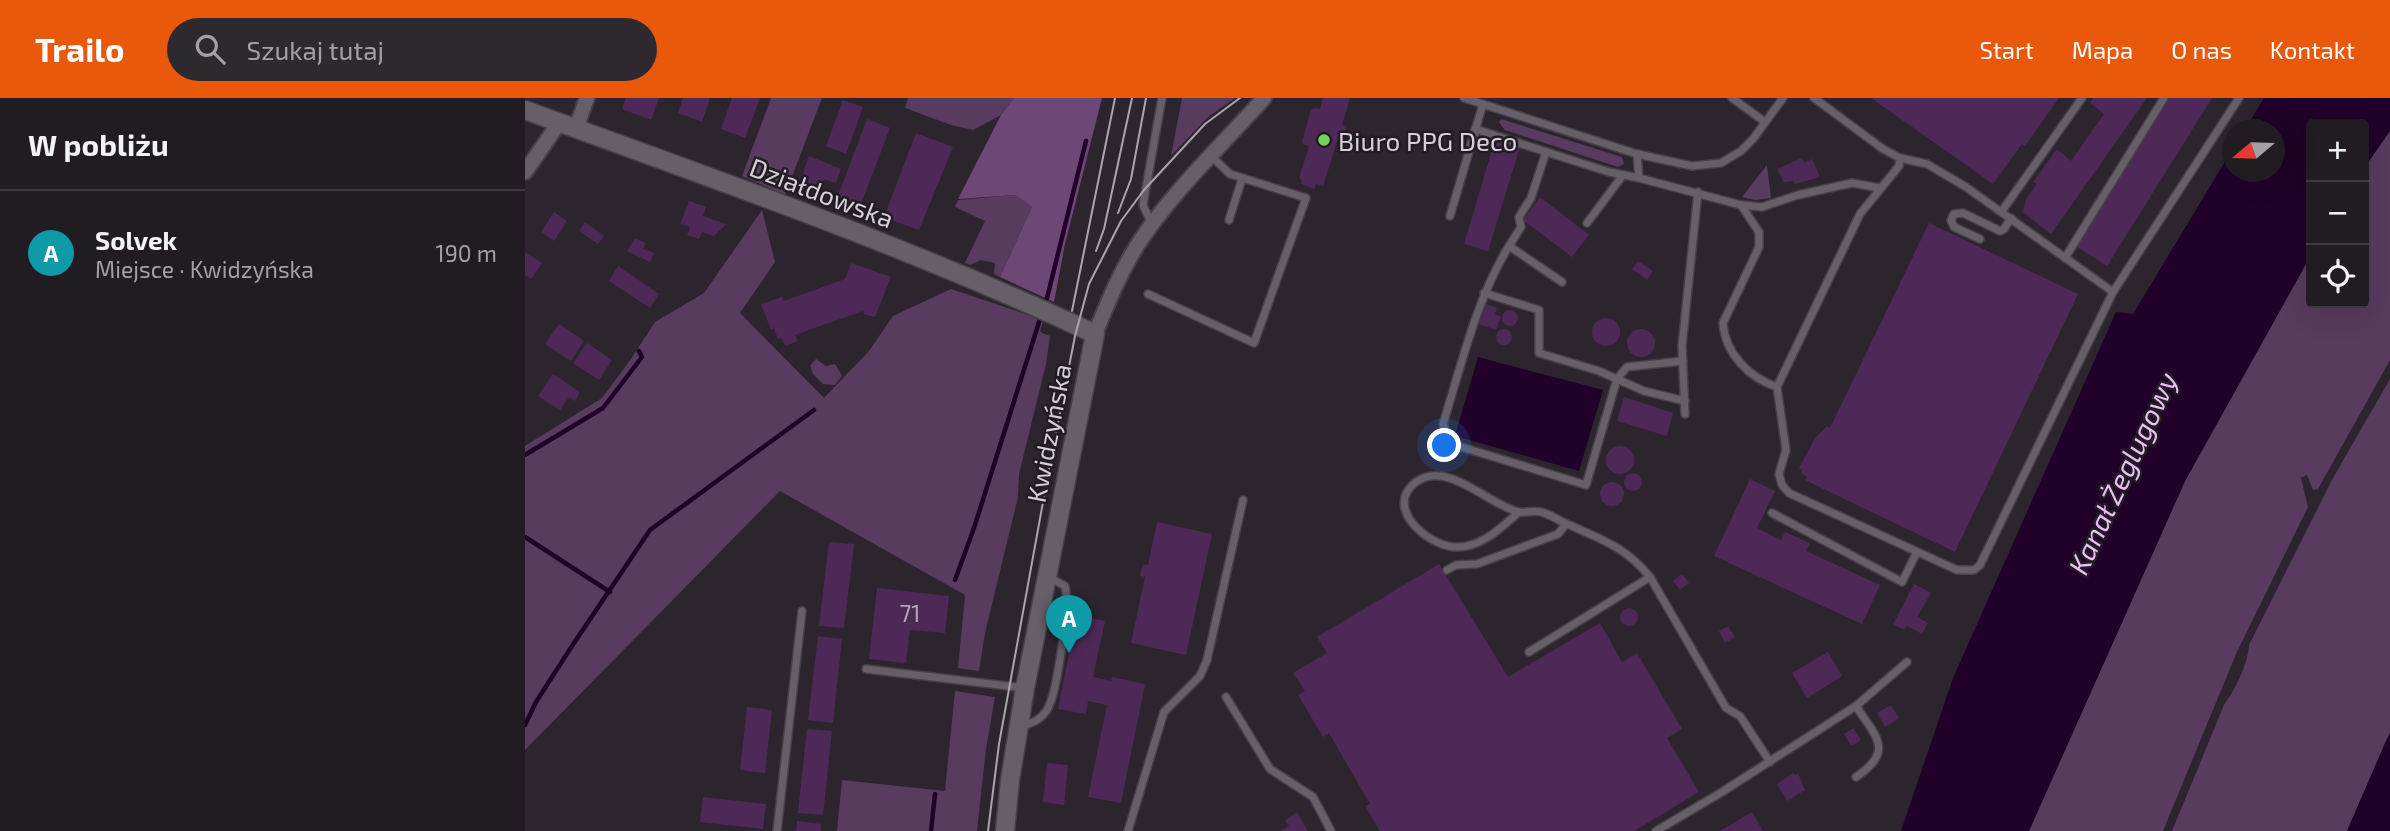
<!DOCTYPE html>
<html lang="pl">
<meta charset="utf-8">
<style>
:root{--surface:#211c22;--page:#2d292f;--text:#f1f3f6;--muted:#a2a1a5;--line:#3e3a40;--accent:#ea580c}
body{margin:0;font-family:"Exo 2",sans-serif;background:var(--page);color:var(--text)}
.controls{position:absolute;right:21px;top:21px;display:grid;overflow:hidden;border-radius:7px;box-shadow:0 7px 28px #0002}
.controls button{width:63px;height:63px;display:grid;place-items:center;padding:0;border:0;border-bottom:2px solid var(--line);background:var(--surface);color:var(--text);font:35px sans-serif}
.compass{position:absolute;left:1697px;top:21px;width:63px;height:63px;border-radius:50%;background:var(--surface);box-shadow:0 7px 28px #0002;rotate:251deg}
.you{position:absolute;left:920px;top:348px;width:24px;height:24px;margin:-18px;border:5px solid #fff;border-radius:50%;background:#1a73e8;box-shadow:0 0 0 10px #1a73e833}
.badge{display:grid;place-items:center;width:46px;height:46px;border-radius:50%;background:var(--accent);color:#fff;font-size:23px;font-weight:700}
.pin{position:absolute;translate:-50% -58px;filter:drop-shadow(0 2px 4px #0008)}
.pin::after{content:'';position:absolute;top:37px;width:24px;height:21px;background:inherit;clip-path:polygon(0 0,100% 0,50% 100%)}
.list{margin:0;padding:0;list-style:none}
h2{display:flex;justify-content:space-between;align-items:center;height:91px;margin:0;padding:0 28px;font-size:30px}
h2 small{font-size:23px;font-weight:400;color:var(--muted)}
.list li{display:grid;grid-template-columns:46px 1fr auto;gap:21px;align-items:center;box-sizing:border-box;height:126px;padding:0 28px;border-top:2px solid var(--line)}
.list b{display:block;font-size:26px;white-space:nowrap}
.list p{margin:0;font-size:23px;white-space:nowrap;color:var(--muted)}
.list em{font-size:23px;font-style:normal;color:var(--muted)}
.icon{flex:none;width:38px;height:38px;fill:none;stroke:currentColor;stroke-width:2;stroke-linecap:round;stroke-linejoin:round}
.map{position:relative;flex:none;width:1865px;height:733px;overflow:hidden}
header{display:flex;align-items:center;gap:42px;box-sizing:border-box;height:98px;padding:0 35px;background:var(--accent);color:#fff}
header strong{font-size:33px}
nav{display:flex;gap:38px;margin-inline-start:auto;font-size:24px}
.search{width:490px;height:63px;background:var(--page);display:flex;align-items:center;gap:18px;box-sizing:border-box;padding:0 24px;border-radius:38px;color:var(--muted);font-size:26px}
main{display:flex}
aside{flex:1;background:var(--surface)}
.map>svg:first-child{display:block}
.green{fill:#583b5f}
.forest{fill:#6d4776}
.water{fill:#210029}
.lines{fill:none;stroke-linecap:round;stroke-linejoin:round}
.stream{stroke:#210029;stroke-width:4.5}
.building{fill:#4e2957}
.service-casing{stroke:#464048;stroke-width:10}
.minor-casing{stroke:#464048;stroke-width:18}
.tertiary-casing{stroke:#464048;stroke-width:21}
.service{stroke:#665f68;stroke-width:7}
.minor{stroke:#665f68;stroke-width:14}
.tertiary{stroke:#665f68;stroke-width:18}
.tram{stroke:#aaa5ac;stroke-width:2}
.poi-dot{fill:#74d25b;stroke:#221c24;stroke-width:2.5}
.labels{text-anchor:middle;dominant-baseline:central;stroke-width:5;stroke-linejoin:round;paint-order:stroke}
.number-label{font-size:23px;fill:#b2a6b6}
.poi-label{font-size:26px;fill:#d4d0d6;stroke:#221c24;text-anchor:start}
.street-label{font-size:26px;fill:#d4d0d6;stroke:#221c24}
.water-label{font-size:28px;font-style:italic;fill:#edbef9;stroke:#221c24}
</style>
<header>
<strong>Trailo</strong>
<div class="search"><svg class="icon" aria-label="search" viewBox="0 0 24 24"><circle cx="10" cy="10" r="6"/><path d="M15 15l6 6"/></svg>Szukaj tutaj</div>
<nav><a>Start</a><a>Mapa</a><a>O nas</a><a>Kontakt</a></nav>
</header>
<main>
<aside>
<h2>W pobliżu<small></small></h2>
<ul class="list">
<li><span class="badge" style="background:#0f9aa8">A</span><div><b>Solvek</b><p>Miejsce · Kwidzyńska</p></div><em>190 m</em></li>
</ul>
</aside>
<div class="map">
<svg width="1865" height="733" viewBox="0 0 1865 733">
<rect width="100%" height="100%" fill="#2c252e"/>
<g class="green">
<path d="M246,0H297L260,97L217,78Z"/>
<path d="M383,0H489L476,17L448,32L426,27L380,10Z"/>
<path d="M657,0H710L683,19L646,58Z"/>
<path d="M976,21L1097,59L1099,66L1093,69L980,32L974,24Z"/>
<path d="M1865,33V262L1793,391L1788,392L1782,377L1776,380L1783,409L1711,556L1638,733H1504L1660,383L1786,157V205H1839V70Z"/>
<path d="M1242,67L1246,100L1230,102L1217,99Z"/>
<path d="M490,97L507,109L475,179L469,176L470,165L456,162L445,167L440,165L460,123L430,109L433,102Z"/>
<path d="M237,112L250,164L215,215L299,300L344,253L368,218L426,191L518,222L515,234L525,238L521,266L494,376L493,399L460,535L454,573L433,570L440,497L255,393L0,652V348L77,300L106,261L130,224L179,195Z"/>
<path d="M291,261L301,268L310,266L317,278L310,287L298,286L288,276L285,268Z"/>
<path d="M1865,281V635L1822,733H1647L1699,607C1710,592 1723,566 1724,547L1808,380Z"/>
<path d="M430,593L470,599L461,651L452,733H312L317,682L420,693Z"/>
</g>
<path class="forest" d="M489,0H577L540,146L529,204L475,179L507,109L490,97L433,101L476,17Z"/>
<g class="water">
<path d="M1739,0H1865V33L1839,70V26H1786V157L1660,383L1504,733H1376L1428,580L1591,214L1608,216L1707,52L1708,74H1750V32L1720,31Z"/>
<path d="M953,259L1078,292L1054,373L930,338Z"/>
<path d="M1865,635V733H1822L1860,645Z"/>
</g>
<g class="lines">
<g class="stream">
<path d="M522,200L561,43"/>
<path d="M0,357L78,310L117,259L114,253"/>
<path d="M0,439L85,494"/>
<path d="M430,482L449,430L515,221"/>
<path d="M0,627L11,604L47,548L125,432L289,312"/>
<path d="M406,733L410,696"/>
</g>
</g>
<g class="building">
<path d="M101,0H134L126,22L97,11Z"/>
<path d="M158,0H185L177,24L153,15Z"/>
<path d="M207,0H235L220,40L196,31Z"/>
<path d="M798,0H825L817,27L822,28L819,38L814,37L798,88L791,86L789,91L776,86L777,82L774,80L784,48L778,46L777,43L786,12L790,10L795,11Z"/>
<path d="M1346,0H1534L1500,48L1497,46L1468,86Z"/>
<path d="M1568,0H1622L1526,136L1498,114L1501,101L1512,86L1508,84L1532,51L1546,63L1579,16L1565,5Z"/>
<path d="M1645,0H1687L1582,168L1552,149Z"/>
<path d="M318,2L338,9L321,56L301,48Z"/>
<path d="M342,21L365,30L334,111L311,103Z"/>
<path d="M391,35L428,49L394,132L359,119Z"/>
<path d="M970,42L995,49L963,153L939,146Z"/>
<path d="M284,58L316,71L311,85L299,81L294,96L277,90L281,80L277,78Z"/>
<path d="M1277,60L1280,65L1287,61L1295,79L1270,86L1268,83L1259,84L1252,71Z"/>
<path d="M1015,99L1064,137L1047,159L998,122Z"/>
<path d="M164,103L181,109L178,118L201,126L189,138L177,134L174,141L162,137L165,129L155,126Z"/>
<path d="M29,114L42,123L29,143L16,134Z"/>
<path d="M60,124L79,138L73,146L54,133Z"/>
<path d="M1404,125L1553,196L1430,454L1280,382L1282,379L1276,375L1277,372L1274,370L1290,340L1302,328L1305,330Z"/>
<path d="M110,140L121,145L118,151L129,155L125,164L102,153Z"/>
<path d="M0,154L17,165L6,181L0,177Z"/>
<path d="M1113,163L1128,173L1122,182L1107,171Z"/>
<path d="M326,165L366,179L350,219L339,216L338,213L270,237L273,243L260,248L257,240L253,241L249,231L246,232L236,206L257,199L259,203L320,181Z"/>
<path d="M93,168L134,196L125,210L84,183Z"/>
<path d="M961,206L972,210L970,216L976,219L971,232L954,226Z"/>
<circle cx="985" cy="220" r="8"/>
<circle cx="1081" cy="234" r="14"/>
<path d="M34,226L59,243L46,263L20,246Z"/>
<circle cx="979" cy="239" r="8"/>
<circle cx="1116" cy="245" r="14"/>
<path d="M62,245L87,262L74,282L48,265Z"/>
<path d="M28,276L55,294L50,303L44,299L35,312L13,298Z"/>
<path d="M1099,299L1148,315L1142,338L1092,323Z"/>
<circle cx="1095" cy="362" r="14"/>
<circle cx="1108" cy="384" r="9"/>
<path d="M1225,381L1250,393L1232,430L1256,442L1260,434L1285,445L1281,453L1355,487L1337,526L1189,458Z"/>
<circle cx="1087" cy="396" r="12"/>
<path d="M632,424L687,436L661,557L606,545L620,479L615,478L618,466L623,467Z"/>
<path d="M304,444L329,446L319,530L294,528Z"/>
<path d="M914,466L983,579L1075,525L1097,564L1112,555L1157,631L1142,640L1174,694L1109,733H855L840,708L845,706L804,635L798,639L773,597L780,593L768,575L802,555L792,539Z"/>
<path d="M1157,476L1164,485L1155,492L1148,483Z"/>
<path d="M1389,486L1406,495L1392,519L1403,525L1397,536L1382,528L1379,532L1368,526Z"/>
<path d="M352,490L424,498L420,535L385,532L381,565L344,561Z"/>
<circle cx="1104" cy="519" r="9"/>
<path d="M552,517L580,523L568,579L586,583L587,579L620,586L596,705L563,699L582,607L563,603L561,616L533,611Z"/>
<path d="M1203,528L1210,539L1200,545L1194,533Z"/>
<path d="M293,538L317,541L308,625L283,622Z"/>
<path d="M1303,554L1317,578L1282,600L1267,575Z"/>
<path d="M1366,607L1374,620L1360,629L1352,615Z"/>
<path d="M222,609L247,612L240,675L215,672Z"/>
<path d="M1328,630L1336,642L1326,648L1319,636Z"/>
<path d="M282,631L307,633L298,717L273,715Z"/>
<path d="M522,665L543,667L539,707L518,704Z"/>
<path d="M1268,675L1270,677L1273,675L1280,692L1262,703L1252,686Z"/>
<path d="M178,699L241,706L238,731L175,724Z"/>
<path d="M772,714L783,733H755L764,728L760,722Z"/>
<path d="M1227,714L1238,733H1195Z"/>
<path d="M272,723L296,726V733H271Z"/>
</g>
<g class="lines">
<g class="service-casing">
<g id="service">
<path d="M939,0L1112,56L1167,68L1196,65L1216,53L1228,41L1258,0"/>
<path d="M1207,0L1240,24"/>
<path d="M1289,0L1358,51L1375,60L1402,66L1441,89L1588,194L1714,0"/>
<path d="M950,31L1084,74L1114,80"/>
<path d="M1021,54L1006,100L994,119L996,129L984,148L1037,184"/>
<path d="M1112,56L1114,80L1216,107L1237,109L1273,97L1327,85L1355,90"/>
<path d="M1375,60L1374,68L1335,116L1252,289L1261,352L1254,376L1257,387L1264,395L1432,472H1449L1455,467L1588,194"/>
<path d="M1216,107L1234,134V149L1198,225C1200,255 1224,280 1252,289"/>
<path d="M1477,113L1557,0"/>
<path d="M925,118L958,6"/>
<path d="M704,122L717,81"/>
<path d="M629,123L623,118L618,107L637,0"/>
<path d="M1062,125L1098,77"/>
<path d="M1455,141L1429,129L1426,122L1429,116L1438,115L1475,133L1479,131L1486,120"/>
<path d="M1540,160L1639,0"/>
<path d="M959,195L1014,212V255L1074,273L1092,281L1061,387L933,348L923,340L918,326C937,265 951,202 984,148"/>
<path d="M623,196L729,245L781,100L705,76L686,58"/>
<path d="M1158,263L1102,269L1092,281L1119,293L1160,303"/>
<path d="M1160,316L1157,248L1173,94"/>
<path d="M994,414C977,429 955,451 929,449C902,447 858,409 891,384C922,361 965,408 994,414C1001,415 1009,412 1016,414C1024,416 1033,422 1040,425C1075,441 1100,448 1125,479L1201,610L1215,618L1245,664"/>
<path d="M1247,415L1377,484L1392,454"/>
<path d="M922,472L931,467L952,466L1033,436L1041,426"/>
<path d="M1004,554L1125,479"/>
<path d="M341,571L500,590"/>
<path d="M701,599L745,671L788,699L806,733"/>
<path d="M495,627C506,627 516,621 522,612C532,596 545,506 540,488L524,479"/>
<path d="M1331,679C1370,653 1351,639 1331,608L1382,564"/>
<path d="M252,733L277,513"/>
<path d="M603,733L639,614L675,578L682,562L718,402"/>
<path d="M1131,733L1197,694L1331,608"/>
</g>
</g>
<g class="minor-casing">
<g id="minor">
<path d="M51,30L62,0"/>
<path d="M0,74L34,25"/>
<path d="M570,236C583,204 596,172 615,143C650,91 697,47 739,0"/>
</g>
</g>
<g class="tertiary-casing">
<path id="tertiary" d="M0,12C192,82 385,149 570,236L500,590L485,682L480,733"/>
</g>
<use href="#service" class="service"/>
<use href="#minor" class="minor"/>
<use href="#tertiary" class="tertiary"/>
<g class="tram">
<path d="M593,115L606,81L621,0"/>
<path d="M571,153L579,131L607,0"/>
<path d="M547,213L590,0"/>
<path d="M463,733L474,646L524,371L550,238L564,186L596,123L619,92L680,26L715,0"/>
</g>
</g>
<circle class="poi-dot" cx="799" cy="42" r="7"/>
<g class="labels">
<g class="number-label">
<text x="385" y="515">71</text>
</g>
<g class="poi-label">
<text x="813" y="42">Biuro PPG Deco</text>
</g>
<g class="street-label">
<text transform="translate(297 94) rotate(21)">Działdowska</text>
<text transform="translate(523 335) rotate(-79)">Kwidzyńska</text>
</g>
<g class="water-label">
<text transform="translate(1597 375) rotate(-65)">Kanał Żeglugowy</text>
</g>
</g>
</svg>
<div class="controls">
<button>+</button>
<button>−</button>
<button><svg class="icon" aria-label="locate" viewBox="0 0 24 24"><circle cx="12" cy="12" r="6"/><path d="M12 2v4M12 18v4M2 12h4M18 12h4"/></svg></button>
</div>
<svg class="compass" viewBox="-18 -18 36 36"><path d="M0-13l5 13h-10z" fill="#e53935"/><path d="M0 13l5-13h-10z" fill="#a2a1a5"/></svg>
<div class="you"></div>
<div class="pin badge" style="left:544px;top:555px;background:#0f9aa8">A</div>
</div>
</main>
